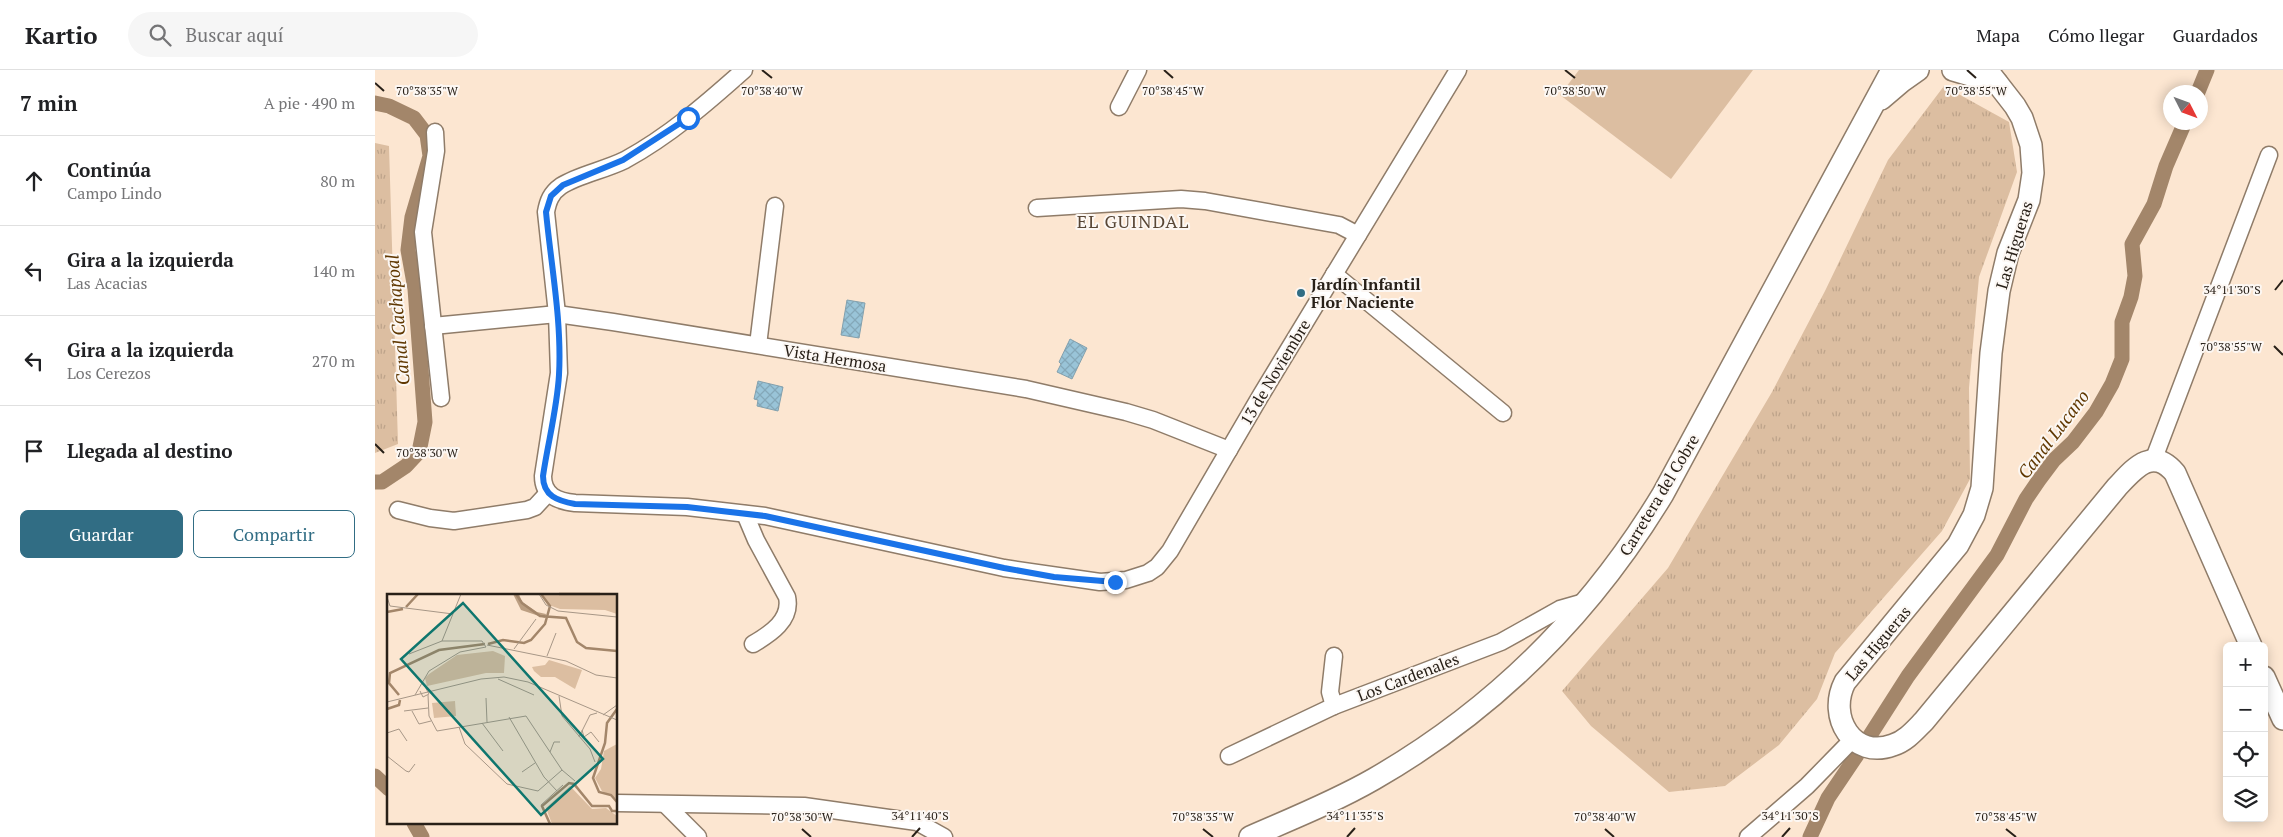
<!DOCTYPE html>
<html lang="es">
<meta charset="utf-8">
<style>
:root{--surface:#fff;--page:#f6f6f6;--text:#202124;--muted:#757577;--line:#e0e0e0;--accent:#316d84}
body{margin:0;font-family:"PT Serif",serif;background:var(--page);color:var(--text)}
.controls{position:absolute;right:15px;bottom:15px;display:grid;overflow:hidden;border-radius:8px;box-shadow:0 2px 12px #0003}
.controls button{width:45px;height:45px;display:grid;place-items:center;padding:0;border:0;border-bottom:1px solid var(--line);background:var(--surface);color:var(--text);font:25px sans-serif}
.compass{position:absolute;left:1788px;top:15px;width:45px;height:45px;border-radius:50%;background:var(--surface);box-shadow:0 2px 12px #0003;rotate:132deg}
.stop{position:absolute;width:15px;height:15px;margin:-11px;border:4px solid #1a73e8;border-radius:50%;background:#fff}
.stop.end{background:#1a73e8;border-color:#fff;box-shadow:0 1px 5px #0008}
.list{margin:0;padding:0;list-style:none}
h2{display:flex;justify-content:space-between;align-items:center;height:65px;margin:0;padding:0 20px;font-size:21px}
h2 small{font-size:16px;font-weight:400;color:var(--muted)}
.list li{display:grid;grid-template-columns:32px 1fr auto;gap:15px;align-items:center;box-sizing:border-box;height:90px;padding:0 20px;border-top:1px solid var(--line)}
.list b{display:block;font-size:19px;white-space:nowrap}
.list p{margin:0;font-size:16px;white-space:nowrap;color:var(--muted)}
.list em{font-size:16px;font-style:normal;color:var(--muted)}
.actions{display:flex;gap:10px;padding:15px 20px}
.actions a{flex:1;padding:11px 0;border:1px solid var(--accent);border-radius:8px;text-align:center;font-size:18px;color:var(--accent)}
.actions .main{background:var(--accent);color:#fff}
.icon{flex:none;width:28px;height:28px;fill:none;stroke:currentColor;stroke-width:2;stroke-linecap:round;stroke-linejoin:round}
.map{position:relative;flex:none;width:1908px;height:767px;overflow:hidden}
header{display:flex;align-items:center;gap:30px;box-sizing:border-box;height:70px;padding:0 25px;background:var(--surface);border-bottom:1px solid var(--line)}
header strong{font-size:24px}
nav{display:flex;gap:28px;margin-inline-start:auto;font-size:18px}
.search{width:350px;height:45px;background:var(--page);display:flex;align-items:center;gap:12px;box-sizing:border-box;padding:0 18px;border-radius:28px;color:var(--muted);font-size:19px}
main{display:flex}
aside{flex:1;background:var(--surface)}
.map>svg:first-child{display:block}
.grass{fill:url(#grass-tufts)}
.green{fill:#dcbea1}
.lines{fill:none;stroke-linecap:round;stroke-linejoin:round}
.canal{stroke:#a3866a;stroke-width:15}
.building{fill:url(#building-cross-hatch);stroke:#83a0ad}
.minor-casing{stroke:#8f7c69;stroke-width:19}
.major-casing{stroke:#8f7c69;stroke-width:24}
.minor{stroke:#fff;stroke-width:16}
.major{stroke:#fff;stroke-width:21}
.route{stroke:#1a73e8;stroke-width:6}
.ticks{fill:none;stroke:#282018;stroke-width:2}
.poi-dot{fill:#316d84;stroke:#fcf7f3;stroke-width:2}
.labels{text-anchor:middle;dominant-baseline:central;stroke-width:4;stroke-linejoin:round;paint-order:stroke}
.street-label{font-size:16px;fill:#282018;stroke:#fcf7f3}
.poi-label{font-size:16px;font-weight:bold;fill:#282018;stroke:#fcf7f3;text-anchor:start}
.neighbourhood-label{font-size:18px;letter-spacing:1px;fill:#584635;stroke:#fcf7f3}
.water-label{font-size:18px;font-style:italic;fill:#603802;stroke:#fcf7f3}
.inset-river{fill:none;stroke:#a3866a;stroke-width:2.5}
.inset-road{fill:none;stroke:#a79787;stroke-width:1}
.view{fill:#0f766e;fill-opacity:0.15;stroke:#0f766e;stroke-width:2.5}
.inset-edge{fill:none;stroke:#282018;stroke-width:2.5}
.ticks-label{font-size:12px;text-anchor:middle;fill:#282018;stroke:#fcf7f3;stroke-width:4;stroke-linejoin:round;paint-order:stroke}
</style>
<header>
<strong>Kartio</strong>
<div class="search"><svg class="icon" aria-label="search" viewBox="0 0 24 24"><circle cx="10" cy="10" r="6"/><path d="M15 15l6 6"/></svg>Buscar aquí</div>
<nav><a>Mapa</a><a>Cómo llegar</a><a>Guardados</a></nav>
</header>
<main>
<aside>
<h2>7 min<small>A pie · 490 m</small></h2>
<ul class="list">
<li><svg class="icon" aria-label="ahead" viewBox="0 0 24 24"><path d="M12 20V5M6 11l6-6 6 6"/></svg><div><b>Continúa</b><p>Campo Lindo</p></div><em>80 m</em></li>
<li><svg class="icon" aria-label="left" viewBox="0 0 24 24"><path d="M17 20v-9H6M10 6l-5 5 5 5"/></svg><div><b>Gira a la izquierda</b><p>Las Acacias</p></div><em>140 m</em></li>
<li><svg class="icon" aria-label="left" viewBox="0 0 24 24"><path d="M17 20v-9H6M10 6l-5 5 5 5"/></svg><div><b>Gira a la izquierda</b><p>Los Cerezos</p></div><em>270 m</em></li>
<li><svg class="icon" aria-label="arrive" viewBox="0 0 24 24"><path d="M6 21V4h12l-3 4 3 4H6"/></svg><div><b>Llegada al destino</b></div></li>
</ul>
<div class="actions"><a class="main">Guardar</a><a>Compartir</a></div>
</aside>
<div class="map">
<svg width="1908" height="767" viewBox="0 0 1908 767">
<defs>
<pattern id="grass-tufts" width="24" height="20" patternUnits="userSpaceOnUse" patternTransform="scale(1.25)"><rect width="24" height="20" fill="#dcbea1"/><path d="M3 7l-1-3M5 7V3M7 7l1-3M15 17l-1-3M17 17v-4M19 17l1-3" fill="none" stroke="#bda38a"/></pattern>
<pattern id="building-cross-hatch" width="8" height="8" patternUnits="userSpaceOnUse" patternTransform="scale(1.25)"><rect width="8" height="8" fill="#99c4d8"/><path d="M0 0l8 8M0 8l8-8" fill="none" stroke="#84a8b9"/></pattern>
</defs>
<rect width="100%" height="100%" fill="#fce6d1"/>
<g class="grass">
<path d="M1569,16L1634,52L1642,102L1604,207L1594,318L1595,409L1567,461L1460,583L1442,629L1404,675L1350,716L1294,722L1216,656L1187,621L1293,498L1397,322L1450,221L1513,90Z"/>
<path d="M0,73L14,76L23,374L0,383Z"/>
</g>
<path class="green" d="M1204,0H1378L1296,109L1185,25Z"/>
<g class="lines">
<g class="canal">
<path d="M1823,22L1832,0"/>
<path d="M0,33L14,36L39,48L52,65L55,86L37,147L33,180L40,219L50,352L44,382L31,396L7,412H0"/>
<path d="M1494,667L1533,606L1622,485L1651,429L1664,410L1679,390L1698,372L1721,342L1737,314L1747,289V252L1756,227L1760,206L1757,174L1779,134L1791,96L1810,52"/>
<path d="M0,706L14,719"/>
<path d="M39,753L47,767"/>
<path d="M1435,767L1453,728L1482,685"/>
</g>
</g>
<g class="building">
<path d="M472,230L490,233L484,268L466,265Z"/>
<path d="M695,269L712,278L697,309L682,302L686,294L684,292Z"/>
<path d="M383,311L408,317L403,341L382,336L383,330L379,329Z"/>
</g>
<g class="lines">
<g class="minor-casing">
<g id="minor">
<path d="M369,0C332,33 294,66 250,90C230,100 203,105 186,116C176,123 173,131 171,142L182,244L184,303L168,406C168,426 183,431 200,433L312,437L390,446L629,498L725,512L751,510L773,503L782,497L795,481L886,325L1083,0"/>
<path d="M744,37L763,0"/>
<path d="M60,62L61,81L48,162L66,328"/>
<path d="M662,138L806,129L830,131L964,155L983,165"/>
<path d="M959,204L1128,343"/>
<path d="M58,256L182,244L238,252L651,319L751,342L778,350L854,380"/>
<path d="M383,275L400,136"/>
<path d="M1778,391L1894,85"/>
<path d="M23,440L55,448L79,451L152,440L160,437L173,423"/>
<path d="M370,444L381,470L412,527C417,550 395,564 378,574"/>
<path d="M959,636L955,622L959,586"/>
<path d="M854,686L959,636L1126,572L1185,539L1213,531"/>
<path d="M241,733L429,736L542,752L569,767"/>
<path d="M291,735L323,767"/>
<path d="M1373,767L1432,716L1478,669"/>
</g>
</g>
<g class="major-casing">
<g id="major">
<path d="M1578,0L1622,13"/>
<path d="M1612,0L1640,36L1647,48L1656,75L1658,103L1654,130L1633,183L1624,221L1616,283L1607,418L1599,445L1583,475L1470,612C1452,647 1478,690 1518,675C1531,671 1540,660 1549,651L1742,417C1759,399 1777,376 1800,403L1876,576"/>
<path d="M1506,29L1526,12L1543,0"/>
<path d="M1889,607L1908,649"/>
<path d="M875,767C916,749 959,732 999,709C1119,640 1216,543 1288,424L1517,0"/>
</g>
</g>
<use href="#minor" class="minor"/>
<use href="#major" class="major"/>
</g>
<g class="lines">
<path class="route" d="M313,48L248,90L188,115L176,126L171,142C176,195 187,251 184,305C182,339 173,372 168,406C168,426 183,431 200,434L312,437L390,446L629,498L679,507L740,512"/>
</g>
<path class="ticks" d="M387,0L397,8M789,0L798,8M1190,0L1200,8M1592,0L1601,8M0,13L9,21M1900,220L1908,210M1899,276L1908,285M0,374L9,383M427,759L436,767M828,759L838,767M1230,759L1239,767M1631,759L1641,767M537,767L545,758M972,767L980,758M1407,767L1415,758"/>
<circle class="poi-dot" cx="926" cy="223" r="5"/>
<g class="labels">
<g class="street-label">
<text transform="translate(1639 175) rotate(-73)">Las Higueras</text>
<text transform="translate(460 288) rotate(9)">Vista Hermosa</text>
<text transform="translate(900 302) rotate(-59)">13 de Noviembre</text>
<text transform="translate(1284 425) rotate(-59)">Carretera del Cobre</text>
<text transform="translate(1503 573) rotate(-50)">Las Higueras</text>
<text transform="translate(1033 607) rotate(-21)">Los Cardenales</text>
</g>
<g class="poi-label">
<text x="936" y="214">Jardín Infantil<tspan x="936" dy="18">Flor Naciente</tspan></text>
</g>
<g class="neighbourhood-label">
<text x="758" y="151">EL GUINDAL</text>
</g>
<g class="water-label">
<text transform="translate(22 250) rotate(-95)">Canal Cachapoal</text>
<text transform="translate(1678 364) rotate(-53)">Canal Lucano</text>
</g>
</g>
<g transform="translate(12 524)">
<rect width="230" height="230" fill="#fce6d1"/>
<path d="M155,0H230V20L218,16L173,15L162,11ZM106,57L118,62L117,79H99L40,92L38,84L42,80L70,61ZM162,66L195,76L188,95L168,83H154L147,77L145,73L158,71ZM230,150V205L215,197L208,184L214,175L217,157ZM183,192L205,215L219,214L230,222V230H165L159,214Z" fill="#dcbea1"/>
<path d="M126,0H132L135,8L150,18L159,20L158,24L134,16Z" fill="#bc9f82"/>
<path d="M68,107L69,122L47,124L45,109Z" fill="#dcbea1"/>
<path class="inset-river" d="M129,0L135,9L153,22L179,24L190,48L199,54L230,57M172,0H213M19,13L31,0M0,18L16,15M101,50L116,46L137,49L144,46L158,30L163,12L154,0M12,101L2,89L3,79L52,56L98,50M0,115L12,111L13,106M230,115L220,129L218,149L206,184L212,198L224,201L230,208M163,230L155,212L182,189L187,190L205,212H222L225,217H230"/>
<path class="inset-road" d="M152,0L159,11L171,17L230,23M0,3L3,12L66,20M100,51L179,67L209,81L230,84M127,55L149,25M22,60L55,47M160,62L169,39M111,85L147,101M33,97L36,103L42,100L36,89M28,101L42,77L73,58L99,53L95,47H55L74,0M41,101L42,122L50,137L139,122L175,176L188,187M172,102L175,122L203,155L208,168M99,104L100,128M0,108L94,85L117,83L141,88L230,126M17,117L41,114M25,117L32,130L44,127M216,121L230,111M122,123L157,183L170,197M95,129L116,157M72,133L78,150L120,190L151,197L175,176M195,136L197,143L204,138L212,148M0,139L12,135L20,147M192,143L203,121L210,119M163,158L167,148H173M0,162L19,177L22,178L28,170M135,178L148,169M154,211L176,191"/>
<path class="view" d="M76,9L216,165L154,221L14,65Z"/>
<rect width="230" height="230" class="inset-edge"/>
</g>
<g class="ticks-label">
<text x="397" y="25">70°38'40"W</text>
<text x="798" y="25">70°38'45"W</text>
<text x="1200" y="25">70°38'50"W</text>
<text x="1601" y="25">70°38'55"W</text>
<text x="52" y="25">70°38'35"W</text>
<text x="1857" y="224">34°11'30"S</text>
<text x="1856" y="281">70°38'55"W</text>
<text x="52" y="387">70°38'30"W</text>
<text x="545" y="750">34°11'40"S</text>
<text x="980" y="750">34°11'35"S</text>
<text x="1415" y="750">34°11'30"S</text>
<text x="427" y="751">70°38'30"W</text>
<text x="828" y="751">70°38'35"W</text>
<text x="1230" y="751">70°38'40"W</text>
<text x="1631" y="751">70°38'45"W</text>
</g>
</svg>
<div class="controls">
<button>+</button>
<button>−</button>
<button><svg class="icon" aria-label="locate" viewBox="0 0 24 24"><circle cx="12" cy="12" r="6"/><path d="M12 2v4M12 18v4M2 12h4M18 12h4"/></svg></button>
<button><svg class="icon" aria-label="layers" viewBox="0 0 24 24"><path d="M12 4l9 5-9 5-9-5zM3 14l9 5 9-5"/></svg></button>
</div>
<svg class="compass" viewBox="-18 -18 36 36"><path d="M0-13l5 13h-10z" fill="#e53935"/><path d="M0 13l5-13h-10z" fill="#757577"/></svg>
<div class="stop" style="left:313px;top:48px"></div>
<div class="stop end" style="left:740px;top:512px"></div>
</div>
</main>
